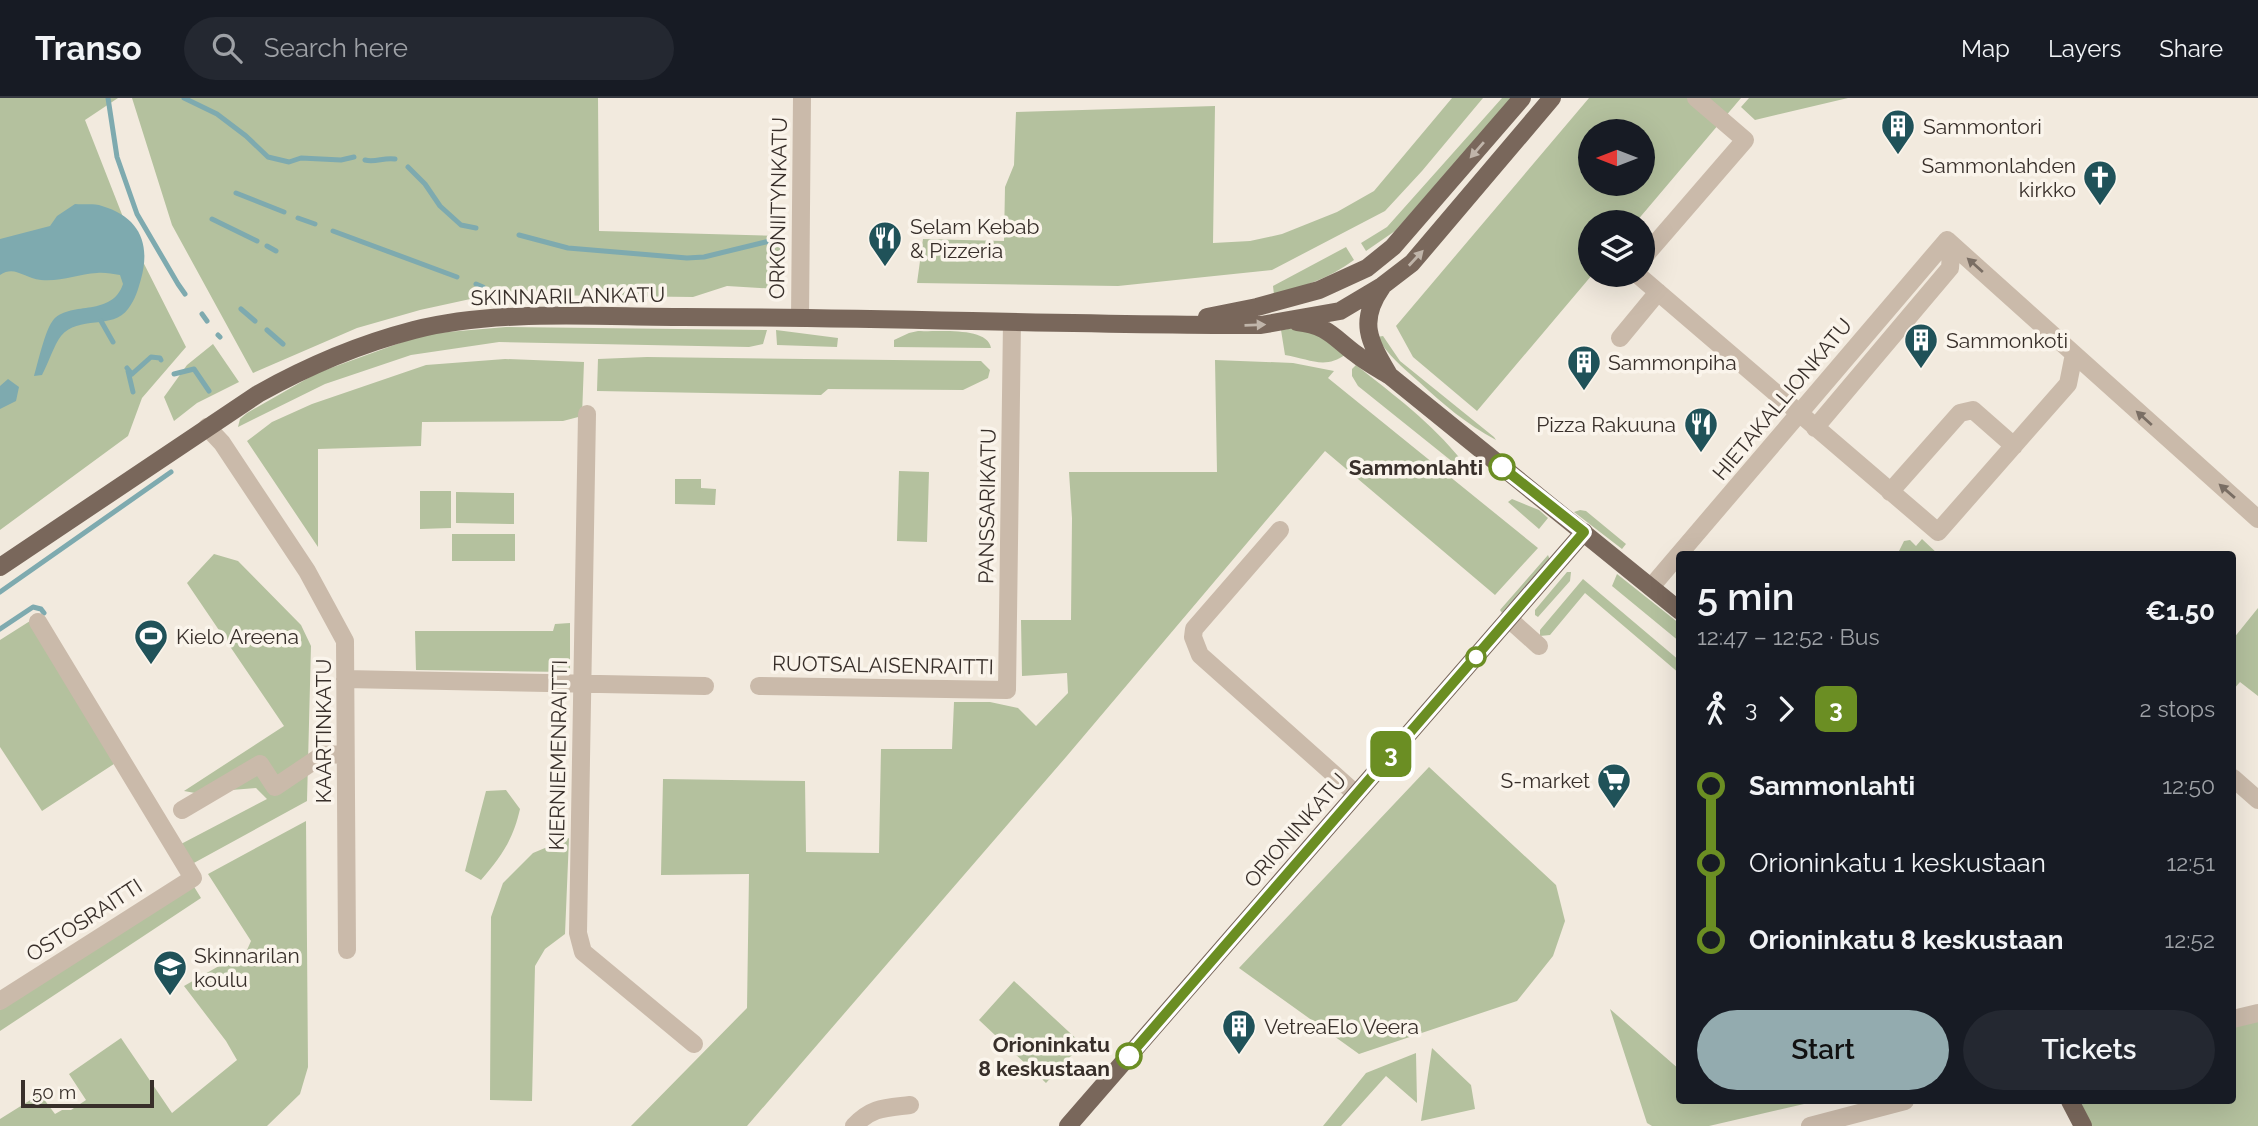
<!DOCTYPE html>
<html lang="en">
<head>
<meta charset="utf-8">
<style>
  body { margin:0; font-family:Raleway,sans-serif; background:#242831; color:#f1f3f6; height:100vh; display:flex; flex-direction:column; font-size:26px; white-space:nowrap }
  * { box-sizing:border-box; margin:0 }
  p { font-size:23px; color:#9ea1a6 }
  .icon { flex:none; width:38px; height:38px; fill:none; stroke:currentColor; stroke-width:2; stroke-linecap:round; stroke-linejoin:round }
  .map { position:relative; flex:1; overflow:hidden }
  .sheet { position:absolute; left:1676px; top:453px; width:560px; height:553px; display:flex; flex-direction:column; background:#171b24; border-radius:7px; box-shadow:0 7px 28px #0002 }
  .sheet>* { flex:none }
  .badge { padding:0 14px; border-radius:10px; font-size:24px; line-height:46px }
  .needle { width:46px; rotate:270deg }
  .tools { position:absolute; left:1578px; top:21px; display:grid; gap:14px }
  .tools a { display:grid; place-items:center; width:77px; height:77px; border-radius:50%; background:#171b24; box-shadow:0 7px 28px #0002; font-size:35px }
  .scale { position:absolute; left:21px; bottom:18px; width:133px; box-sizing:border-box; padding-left:7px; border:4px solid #382f2a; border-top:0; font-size:19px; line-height:24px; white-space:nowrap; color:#382f2a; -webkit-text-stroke:5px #faf4eb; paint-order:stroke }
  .map>.badge { position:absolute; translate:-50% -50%; box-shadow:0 0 0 4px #fff }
  .legs { display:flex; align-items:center; gap:10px; height:77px; padding:0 21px; font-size:23px }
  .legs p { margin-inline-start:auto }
  .headline { display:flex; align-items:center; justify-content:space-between; height:119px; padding:0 21px }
  h1 { font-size:38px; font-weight:600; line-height:52px }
  .button { display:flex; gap:14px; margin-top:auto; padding:14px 21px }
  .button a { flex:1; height:80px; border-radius:42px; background:#93abaf; color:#111; font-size:28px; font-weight:600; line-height:80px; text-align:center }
  .button a+a { background:#242831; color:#f1f3f6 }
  ul { padding:0 21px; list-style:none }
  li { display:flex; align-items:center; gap:24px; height:77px; font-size:26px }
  li i { display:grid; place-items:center; width:10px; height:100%; margin:0 9px; background:currentColor }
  li i::after { content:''; width:18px; height:18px; margin:-9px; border:5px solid; border-radius:50%; background:#171b24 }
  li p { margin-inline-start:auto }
  li:first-child i { background:linear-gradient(#0000 50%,currentColor 0) }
  li:last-child i { background:linear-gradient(currentColor 50%,#0000 0) }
  header { display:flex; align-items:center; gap:42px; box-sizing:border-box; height:98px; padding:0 35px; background:#171b24; border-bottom:2px solid #363941 }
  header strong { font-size:33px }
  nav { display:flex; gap:38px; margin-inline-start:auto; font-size:24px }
  .search { width:490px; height:63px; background:#242831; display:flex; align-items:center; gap:18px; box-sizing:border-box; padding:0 24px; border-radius:38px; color:#9ea1a6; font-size:26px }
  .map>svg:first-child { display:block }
  .green { fill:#b4c19e; fill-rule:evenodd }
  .water { fill:#7eaaaf }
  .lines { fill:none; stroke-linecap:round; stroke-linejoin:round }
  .stream { stroke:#7eaaaf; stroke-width:5 }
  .minor { stroke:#cabaaa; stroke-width:18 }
  .major { stroke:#79675b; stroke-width:18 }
  .oneway { fill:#c0b5aa }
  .oneway2 { fill:#7a6e64 }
  .line-1-casing { stroke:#fff; stroke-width:16 }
  .line-1 { stroke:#6b8e23; stroke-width:10 }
  .stop-1-dot { fill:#fff; stroke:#6b8e23; stroke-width:3.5 }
  .labels { text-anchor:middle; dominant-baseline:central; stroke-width:7; stroke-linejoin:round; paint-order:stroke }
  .poi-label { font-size:21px; fill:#382f2a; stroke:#faf4eb; text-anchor:start }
  .street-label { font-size:21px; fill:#382f2a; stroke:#faf4eb }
  .stop-label { font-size:21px; font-weight:bold; fill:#382f2a; stroke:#faf4eb; text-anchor:end }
</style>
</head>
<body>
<header>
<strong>Transo</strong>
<div class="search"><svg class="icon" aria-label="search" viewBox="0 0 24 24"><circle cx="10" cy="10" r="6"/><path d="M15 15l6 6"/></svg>Search here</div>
<nav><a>Map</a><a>Layers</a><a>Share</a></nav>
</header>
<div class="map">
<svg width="2258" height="1028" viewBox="0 0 2258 1028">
  <rect width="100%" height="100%" fill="#f2eade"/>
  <path class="green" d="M0,0H118L85,22L132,142L186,249L142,300L128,338L0,432Z
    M132,0H598L599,133L783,138L777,191L727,188L693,199L528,197L507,193L420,212L357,230L253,275L172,127Z
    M1452,0H1483L1422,73L1385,113L1272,172L1118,188L917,185L923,141L1004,143L1005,89L1014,67L1016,14L1215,8L1213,145L1250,143L1282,136L1337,114L1374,93Z
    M1502,0H1512L1395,133L1366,153L1361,145L1387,129Z
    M1589,0H1741L1636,124H1591L1592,177L1477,313L1413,259L1396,228ZM1591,33H1643V86H1591Z
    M1749,0H1848L1755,22L1741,9Z
    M1346,149L1354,162C1330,180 1302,189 1274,197L1273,188Z
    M506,229L767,232L763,246L749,249L499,244L411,257L325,286L238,329L240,321L247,315L317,275L408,242L436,235Z
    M1295,230L1308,231L1346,256C1325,272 1310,261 1285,257L1281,232Z
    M776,232L838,240L837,249L777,247Z
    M918,233C936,234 988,228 991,250L894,249V242L909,235Z
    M1383,238L1400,263L1494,339L1496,342C1466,326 1443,306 1418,283C1402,269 1388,257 1377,239Z
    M213,246L239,284L197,305L174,323L164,299L187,267Z
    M647,259L981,263L990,272L988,280L963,292L828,291L821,297L597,293L598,261Z
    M505,261L584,264L582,318L563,323L422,324L421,348L318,351V449L247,343L272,324L312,306L426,267Z
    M1215,262L1293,265L1334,273L1328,280L1538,450L1495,497L1325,353L1066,659L747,1028H631L747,910L749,776L661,777L663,681L805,683L806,754L879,755L881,651H952L954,604H990L1018,610L1036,628L1068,595L1067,575L1022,578L1021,522H1071L1072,420L1069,374H1217Z
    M1356,267C1395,298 1431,324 1462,363L1459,369L1358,288L1352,278V271Z
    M899,373L929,374L927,444L897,443Z
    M675,381H701V390L716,391L715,407L675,406Z
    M420,393H451V430L420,431Z
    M456,394L514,395V426L456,425Z
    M1512,401L1539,412L1548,420L1539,431L1508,404Z
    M1580,412L1586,413L1626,446L1622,451L1574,414Z
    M452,436H515V463H452Z
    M1922,441L1939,457H1897L1904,443L1910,442L1916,448Z
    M214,456L238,463L301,527L311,548L307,703L192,766L181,746L267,701L256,690L195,695L184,693L284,628L187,485Z
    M1548,457L1550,462L1502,515L1500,512Z
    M1567,474H1571L1570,483L1538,519L1535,517V512Z
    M1617,476L1680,526V544L1612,488Z
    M1583,481L1680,563V576L1585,495L1550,537L1540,538V532Z
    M2258,510V598L2240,584L2233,592V541Z
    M30,523L120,662L42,713L0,649V542Z
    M570,525V574L416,572L415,533H553L555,526Z
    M1429,669L1556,787L1565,823L1553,858L1517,903L1359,956L1239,870Z
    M506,692L520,711C513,742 501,759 481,782L465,773L486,693Z
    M306,723L308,969L300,996L267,1028H0V1021L40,996L55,1016L62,1012H71L86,1002L69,976L121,940L172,1015L237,962L226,943L184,888L247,852L251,843L208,776Z
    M569,740L565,836L545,851L535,868L532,1003L490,1002L491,819L503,785L533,755Z
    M193,787L201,800L0,933V912Z
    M1014,883L1082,946L1046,985L979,922Z
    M1610,911L1680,972V1003H1817L1709,1028H1652L1647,1025Z
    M2258,915V1028H2092L2080,1003H2233V921Z
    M1432,950L1471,987L1475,1011L1421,1023Z
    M1416,955L1417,1005L1386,978L1341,1028H1323L1366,975Z"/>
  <path class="water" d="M75,106C83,107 94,105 102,108C139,119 151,145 141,181C138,192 135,202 128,211C113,232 78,217 61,238C54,247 48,266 42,277L34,278C38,265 45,231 54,221C72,203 112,219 123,186L120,177C112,176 104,174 97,175C78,176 61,184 41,182C23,180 15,167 0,177V141L50,128L57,118Z
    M8,281L19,289L16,303L0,311V288Z"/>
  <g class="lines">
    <path class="stream" d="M108,0L117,59L137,116L178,186L185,196
      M184,0L217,16L246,38L268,59L289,64L301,60L341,62L354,59
      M365,62C375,65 384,59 395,61
      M408,69L425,86L440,108L461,127L476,130
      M236,95L284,114
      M298,120L315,126
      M212,121L257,143
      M333,133L457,179
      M519,137L568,150L687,160L704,159L778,141
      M267,148L276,153
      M476,186L483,189
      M241,211L255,223
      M202,216L207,223
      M101,223L113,244
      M267,232L283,246
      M218,237L220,239
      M127,270L132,276L151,259L160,260L161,262
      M128,273L133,294
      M174,276L194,271L209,293
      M0,494L171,374
      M0,531L33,509L41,511L44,515"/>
    <path class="minor" d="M1643,160L1745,42L1696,0
      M1638,177L1938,434L2068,286L2074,256
      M800,220L802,0
      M1620,240L1658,194
      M587,316L578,835L583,854L694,946
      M207,329L222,345L307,473L345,543L347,852
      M1815,330L1950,170L1951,156L1943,147
      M1890,394L1960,315L1973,312L2014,348
      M1280,432L1194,531L1193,539L1200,557L1356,696
      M1651,489L1947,142L2258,421
      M1509,521L1539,548
      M345,581L705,588
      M759,588L1007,592L1012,224
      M2233,680L2258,702
      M182,712L260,666L275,689L324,656L345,657
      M0,903L193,780L38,524
      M2233,921L2258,915
      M854,1028C872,1009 885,1010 910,1007
      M1810,1028L1905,1003"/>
    <path class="major" d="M1382,189C1358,223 1369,243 1388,275
      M1207,219L1257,209L1319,192L1367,170L1393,149L1522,0
      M1297,224C1328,227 1334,240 1356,256C1367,265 1379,271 1390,278L1680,513
      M0,469L258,296C306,269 360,246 414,232C495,211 599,219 683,219C876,219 1068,227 1261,227L1340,213L1382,188L1412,165L1552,0
      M2070,1003L2083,1028
      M1068,1028L1584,434"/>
  </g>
  <defs><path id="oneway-solid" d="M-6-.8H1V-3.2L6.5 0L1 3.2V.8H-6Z" transform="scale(1.75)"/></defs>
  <g class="oneway">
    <use href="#oneway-solid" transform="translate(1477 52) rotate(131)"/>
    <use href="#oneway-solid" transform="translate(1416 160) rotate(-47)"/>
    <use href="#oneway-solid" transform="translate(1255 227) rotate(-2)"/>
  </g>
  <g class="oneway2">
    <use href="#oneway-solid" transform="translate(1975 167) rotate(-138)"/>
    <use href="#oneway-solid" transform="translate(2144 320) rotate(-138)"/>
    <use href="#oneway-solid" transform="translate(2227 393) rotate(-139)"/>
  </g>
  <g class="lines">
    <g class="line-1-casing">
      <path id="line-1" d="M1129,958L1584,434L1502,369"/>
    </g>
    <use href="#line-1" class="line-1"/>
  </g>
  <defs>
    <g id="building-pin" transform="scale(1.75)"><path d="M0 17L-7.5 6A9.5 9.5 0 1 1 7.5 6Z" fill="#205259" stroke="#faf4eb"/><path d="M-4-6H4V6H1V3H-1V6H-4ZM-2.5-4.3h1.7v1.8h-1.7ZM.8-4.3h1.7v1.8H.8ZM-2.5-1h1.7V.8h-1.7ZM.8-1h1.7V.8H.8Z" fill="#fff"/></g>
    <g id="church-pin" transform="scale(1.75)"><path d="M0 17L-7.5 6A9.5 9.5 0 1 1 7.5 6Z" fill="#205259" stroke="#faf4eb"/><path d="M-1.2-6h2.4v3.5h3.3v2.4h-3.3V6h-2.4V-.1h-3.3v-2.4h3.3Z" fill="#fff"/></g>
    <g id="restaurant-pin" transform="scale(1.75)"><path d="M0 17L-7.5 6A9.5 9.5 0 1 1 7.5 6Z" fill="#205259" stroke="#faf4eb"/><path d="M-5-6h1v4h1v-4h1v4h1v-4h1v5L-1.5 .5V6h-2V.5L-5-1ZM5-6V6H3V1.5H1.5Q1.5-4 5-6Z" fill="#fff"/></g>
    <g id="stadium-pin" transform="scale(1.75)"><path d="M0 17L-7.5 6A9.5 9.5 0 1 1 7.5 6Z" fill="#205259" stroke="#faf4eb"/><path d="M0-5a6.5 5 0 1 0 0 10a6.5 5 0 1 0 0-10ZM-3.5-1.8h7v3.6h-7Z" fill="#fff"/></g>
    <g id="supermarket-pin" transform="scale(1.75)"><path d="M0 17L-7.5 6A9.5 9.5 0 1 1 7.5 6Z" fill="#205259" stroke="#faf4eb"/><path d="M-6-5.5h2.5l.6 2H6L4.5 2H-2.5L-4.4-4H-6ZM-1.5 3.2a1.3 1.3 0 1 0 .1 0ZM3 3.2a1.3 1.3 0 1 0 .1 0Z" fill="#fff"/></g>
    <g id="school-pin" transform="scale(1.75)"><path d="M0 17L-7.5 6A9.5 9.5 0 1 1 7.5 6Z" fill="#205259" stroke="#faf4eb"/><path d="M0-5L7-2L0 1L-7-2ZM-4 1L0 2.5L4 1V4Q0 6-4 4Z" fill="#fff"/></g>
  </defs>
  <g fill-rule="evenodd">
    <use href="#building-pin" x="1898" y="28"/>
    <use href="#church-pin" x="2100" y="79"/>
    <use href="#restaurant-pin" x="885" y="140"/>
    <use href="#building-pin" x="1921" y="242"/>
    <use href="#building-pin" x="1584" y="264"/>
    <use href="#restaurant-pin" x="1701" y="326"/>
    <use href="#stadium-pin" x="151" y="538"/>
    <use href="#supermarket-pin" x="1614" y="682"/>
    <use href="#school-pin" x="170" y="869"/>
    <use href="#building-pin" x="1239" y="928"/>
  </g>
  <g class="stop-1-dot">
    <circle cx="1502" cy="369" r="12"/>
    <circle cx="1476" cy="559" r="9"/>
    <circle cx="1129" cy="958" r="12"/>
  </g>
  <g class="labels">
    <g class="poi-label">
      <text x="1923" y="28">Sammontori</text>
      <text x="2076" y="67" text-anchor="end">Sammonlahden<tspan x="2076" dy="24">kirkko</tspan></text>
      <text x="910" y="128">Selam Kebab<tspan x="910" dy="24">&amp; Pizzeria</tspan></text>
      <text x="1946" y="242">Sammonkoti</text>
      <text x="1608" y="264">Sammonpiha</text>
      <text x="1676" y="326" text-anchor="end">Pizza Rakuuna</text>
      <text x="176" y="538">Kielo Areena</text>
      <text x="1590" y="682" text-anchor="end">S-market</text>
      <text x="194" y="857">Skinnarilan<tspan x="194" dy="24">koulu</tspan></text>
      <text x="1264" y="928">VetreaElo Veera</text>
    </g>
    <g class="street-label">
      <text transform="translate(778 110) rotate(-89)">ORKONIITYNKATU</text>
      <text transform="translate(568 198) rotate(-1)">SKINNARILANKATU</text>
      <text transform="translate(1782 301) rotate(-50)">HIETAKALLIONKATU</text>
      <text transform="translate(987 408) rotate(-89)">PANSSARIKATU</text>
      <text transform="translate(883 567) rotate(1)">RUOTSALAISENRAITTI</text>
      <text transform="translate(323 633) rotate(-90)">KAARTINKATU</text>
      <text transform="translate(558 657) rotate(-89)">KIERNIEMENRAITTI</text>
      <text transform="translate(1295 732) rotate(-49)">ORIONINKATU</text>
      <text transform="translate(84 822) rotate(-33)">OSTOSRAITTI</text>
    </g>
    <g class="stop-label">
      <text x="1483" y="369">Sammonlahti</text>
      <text x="1110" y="946">Orioninkatu<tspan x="1110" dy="24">8 keskustaan</tspan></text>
    </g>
  </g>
</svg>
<div class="tools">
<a><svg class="needle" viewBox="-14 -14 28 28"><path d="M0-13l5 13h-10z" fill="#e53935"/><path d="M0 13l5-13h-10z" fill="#9ea1a6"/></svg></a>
<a><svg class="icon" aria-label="layers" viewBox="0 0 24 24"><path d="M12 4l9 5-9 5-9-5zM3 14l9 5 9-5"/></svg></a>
</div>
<div class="scale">50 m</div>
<b class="badge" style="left:1391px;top:656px;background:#6b8e23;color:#fff">3</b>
<section class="sheet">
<div class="headline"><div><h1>5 min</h1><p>12:47 – 12:52 · Bus</p></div><b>€1.50</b></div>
<div class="legs"><svg class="icon" aria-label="walk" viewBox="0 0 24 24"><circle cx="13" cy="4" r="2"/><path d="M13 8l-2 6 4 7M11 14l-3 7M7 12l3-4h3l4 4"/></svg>3<svg class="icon" aria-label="forward" viewBox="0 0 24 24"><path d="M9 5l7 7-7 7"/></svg><b class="badge" style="background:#6b8e23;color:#fff">3</b><p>2 stops</p></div>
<ul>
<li><i style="color:#6b8e23"></i><b>Sammonlahti</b><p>12:50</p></li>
<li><i style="color:#6b8e23"></i><span>Orioninkatu 1 keskustaan</span><p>12:51</p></li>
<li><i style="color:#6b8e23"></i><b>Orioninkatu 8 keskustaan</b><p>12:52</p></li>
</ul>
<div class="button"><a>Start</a><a>Tickets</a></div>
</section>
</div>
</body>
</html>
